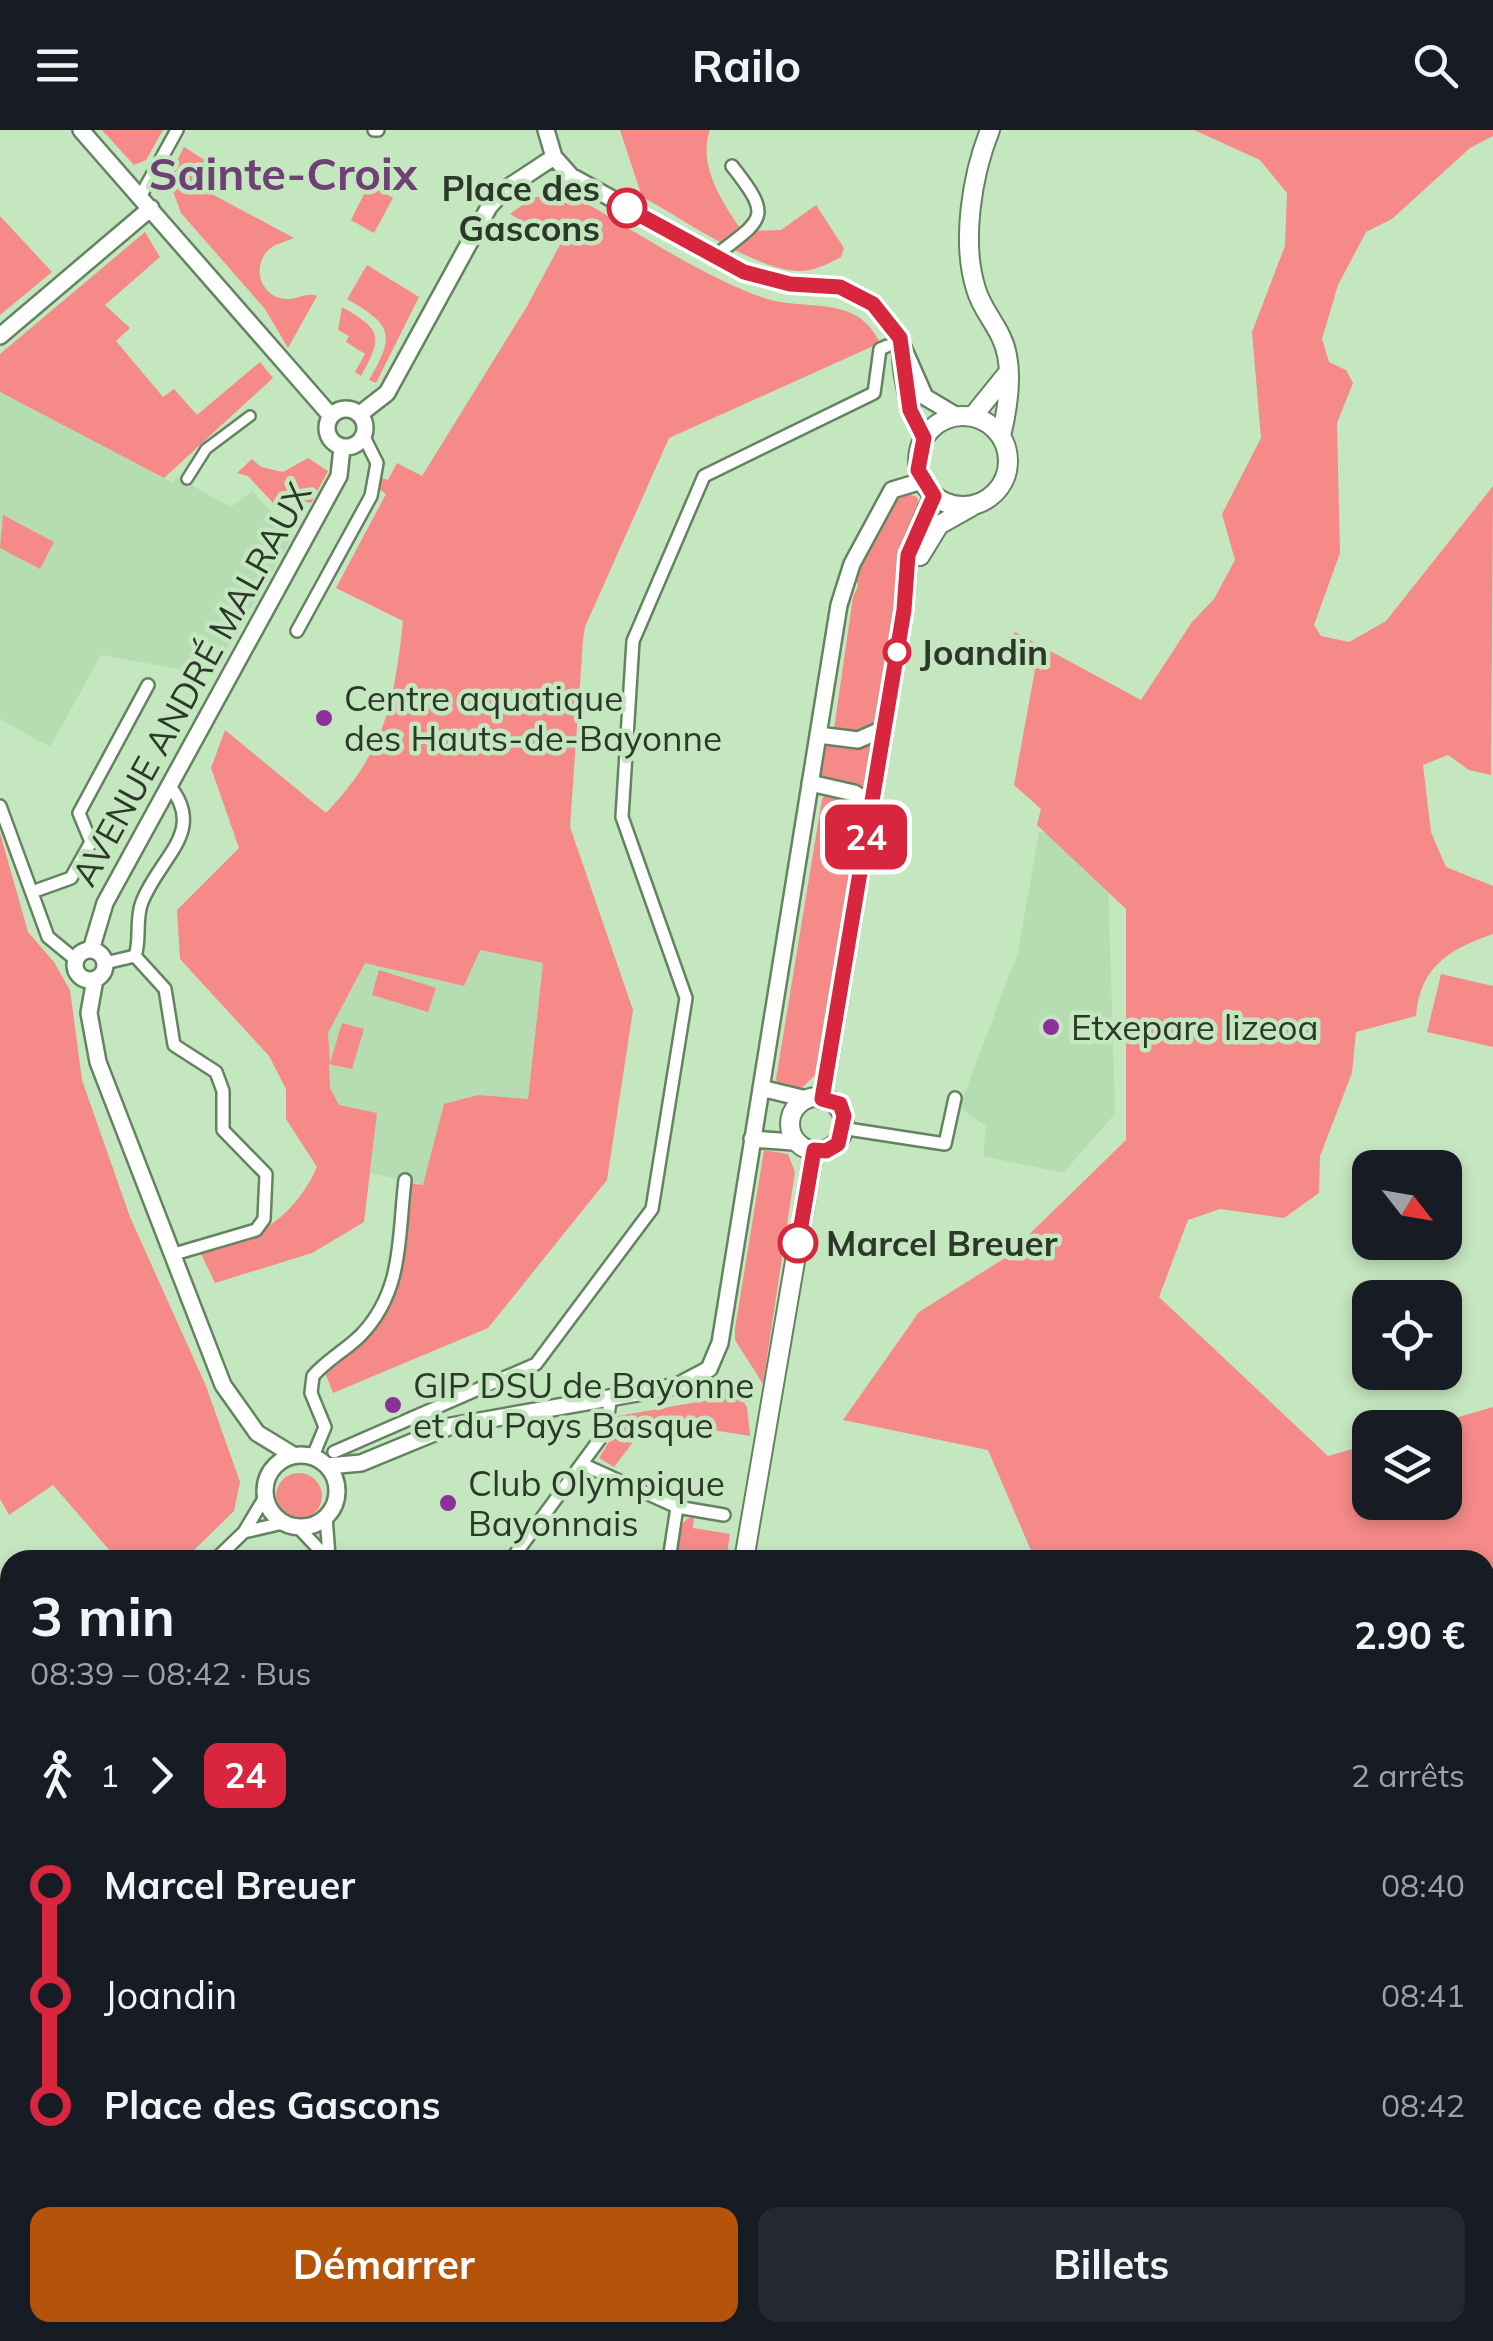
<!DOCTYPE html>
<html lang="fr">
<head>
<meta charset="utf-8">
<style>
  body { margin:0; font-family:Mulish,sans-serif; background:#242831; color:#f1f3f6; height:100vh; display:flex; flex-direction:column; font-size:38px; white-space:nowrap }
  * { box-sizing:border-box; margin:0 }
  p { font-size:32px; color:#9ea1a6 }
  .icon { flex:none; width:55px; height:55px; fill:none; stroke:currentColor; stroke-width:2; stroke-linecap:round; stroke-linejoin:round }
  .map { position:relative; flex:1; overflow:hidden }
  .side { position:absolute; left:0px; top:1420px; width:1495px; height:792px; display:flex; flex-direction:column; background:#171b24; border-radius:30px 30px 0 0; box-shadow:0 5px 15px #0003 }
  .side>* { flex:none }
  .badge { padding:0 20px; border-radius:15px; font-size:35px; line-height:65px }
  .needle { width:65px; rotate:121deg }
  .tools { position:absolute; left:1352px; top:1020px; display:grid; gap:20px }
  .tools a { display:grid; place-items:center; width:110px; height:110px; border-radius:20px; background:#171b24; box-shadow:0 5px 15px #0003; font-size:50px }
  .map>.badge { position:absolute; translate:-50% -50%; box-shadow:0 0 0 5px #fff }
  .legs { display:flex; align-items:center; gap:15px; height:110px; padding:0 30px; font-size:32px }
  .legs p { margin-inline-start:auto }
  .headline { display:flex; align-items:center; justify-content:space-between; height:170px; padding:0 30px }
  h1 { font-size:55px; font-weight:700; line-height:75px }
  .primary-button { display:flex; gap:20px; margin-top:auto; padding:20px 30px }
  .primary-button a { flex:1; height:115px; border-radius:20px; background:#b45309; color:#fff; font-size:40px; font-weight:700; line-height:115px; text-align:center }
  .primary-button a+a { background:#242831; color:#f1f3f6 }
  ul { padding:0 30px; list-style:none }
  li { display:flex; align-items:center; gap:35px; height:110px; font-size:38px }
  li i { display:grid; place-items:center; width:15px; height:100%; margin:0 12px; background:currentColor }
  li i::after { content:''; width:25px; height:25px; margin:-12px; border:8px solid; border-radius:50%; background:#171b24 }
  li p { margin-inline-start:auto }
  li:first-child i { background:linear-gradient(#0000 50%,currentColor 0) }
  li:last-child i { background:linear-gradient(currentColor 50%,#0000 0) }
  header { display:flex; justify-content:space-between; align-items:center; height:130px; padding:0 30px; background:#171b24; font-size:45px; font-weight:700 }
  .map>svg:first-child { display:block }
  .built { fill:#b5ddb1 }
  .green { fill:#f58a88 }
  .lines { fill:none; stroke-linecap:round; stroke-linejoin:round }
  .pedestrian-casing { stroke:#648360; stroke-width:14 }
  .minor-casing { stroke:#648360; stroke-width:16 }
  .tertiary-casing { stroke:#648360; stroke-width:20 }
  .primary-casing { stroke:#648360; stroke-width:22 }
  .pedestrian { stroke:#fff; stroke-width:9 }
  .minor { stroke:#fff; stroke-width:11 }
  .tertiary { stroke:#fff; stroke-width:15 }
  .primary { stroke:#fff; stroke-width:18 }
  .line-1-casing { stroke:#fff; stroke-width:22 }
  .line-1 { stroke:#d7263d; stroke-width:15 }
  .stop-1-dot { fill:#fff; stroke:#d7263d; stroke-width:5 }
  .poi-dot { fill:#8c309a; stroke:#c5e7c0; stroke-width:4 }
  .labels { text-anchor:middle; dominant-baseline:central; stroke-width:9; stroke-linejoin:round; paint-order:stroke }
  .stop-label { font-size:35px; font-weight:bold; fill:#2c392a; stroke:#c5e7c0; text-anchor:start }
  .street-label { font-size:35px; fill:#2c392a; stroke:#c5e7c0 }
  .poi-label { font-size:35px; fill:#2c392a; stroke:#c5e7c0; text-anchor:start }
  .district-label { font-size:45px; font-weight:bold; fill:#6e4075; stroke:#c5e7c0 }
</style>
</head>
<body>
<header><svg class="icon" aria-label="menu" viewBox="0 0 24 24"><path d="M4 6h16M4 12h16M4 18h16"/></svg>Railo<svg class="icon" aria-label="search" viewBox="0 0 24 24"><circle cx="10" cy="10" r="6"/><path d="M15 15l6 6"/></svg></header>
<div class="map">
<svg width="1493" height="2211" viewBox="0 0 1493 2211">
  <rect width="100%" height="100%" fill="#c5e7c0"/>
  <path class="built" d="M0,262L173,353L177,347L231,377L252,361L293,406L212,545L101,525L50,617L0,589Z
    M1039,702L1107,709L1115,984L1063,1043L983,1026L986,996L962,980L961,973L1018,822Z
    M479,820L543,833L528,970L478,965L423,1055L370,1043L377,984L339,975L330,958L328,903L365,832L463,856Z
    M418,2202L549,2203L554,2211H409Z"/>
  <path class="green" d="M102,0H163L146,30L134,35Z
    M620,0H710C697,35 723,73 742,101L781,100L816,75L844,118L841,127C824,136 809,144 789,140C743,132 684,89 642,67Z
    M1194,0H1493V6L1470,18L1392,89L1366,102L1338,155L1322,209L1329,232L1346,240L1353,253L1337,293L1340,423L1314,495L1321,506L1349,512L1386,491L1493,356L1491,645L1469,640L1448,625L1423,635L1431,702L1446,737L1493,756V804C1450,819 1420,836 1416,886L1356,902L1352,943L1320,1026L1319,1063L1284,1088L1220,1079L1188,1090L1159,1167L1328,1326L1370,1314V1372H1445V1298L1424,1297L1493,1277V1891L1489,1897L1493,1899V2036L1485,2028V1430H1035L988,1320L843,1290L919,1182L1005,1128L1126,1010V779L1037,695L1041,679L1014,655L1035,540L1024,537L1021,511L1013,505L1015,502L1141,570L1192,492L1214,469L1235,430L1222,384L1261,308L1252,202L1285,116L1287,63L1260,30Z
    M184,17L208,32L197,56L294,108C288,111 278,113 272,117C250,133 259,167 286,169C298,170 305,162 317,166L288,218L265,179L181,83L168,48Z
    M369,54L393,68L374,103L351,90Z
    M567,62C624,94 704,148 764,168C806,182 857,163 880,213L669,308L585,497L583,510L570,697L633,880L607,1050L488,1198L333,1263L324,1240L382,1181L409,1053L423,1055L444,974L478,965L528,969L543,833L480,820L464,856L365,833L328,903L330,933L342,893L364,899L352,939L329,934L330,958L339,975L377,983L364,1092L312,1123L215,1153L201,1124C255,1111 294,1088 317,1037L286,989V959L269,926L180,829L177,780L239,718L211,638L225,600L326,683C385,621 394,574 403,491L336,458L386,364L380,360L382,348L388,350L397,333L422,346L526,178L561,113L510,84L532,68Z
    M0,86L52,142L0,185Z
    M145,102L160,127L105,175L130,198L116,211L163,267L174,259L197,285L260,232L273,248L164,348L0,262V224Z
    M367,135L419,167L376,253L369,250C396,204 392,195 347,169Z
    M342,177C382,200 383,206 361,246L355,242L365,224L346,212L349,206L338,200Z
    M308,328L328,341L311,373L286,368L273,373L248,346L237,343L252,329L261,337L283,342Z
    M906,363L917,367L920,376L877,596L860,603L834,599L853,467L858,456L855,446L892,371Z
    M3,385L54,412L40,439L0,418Z
    M825,609L874,611L865,662L818,649Z
    M827,663L857,671L863,681L824,911L817,943L802,958L778,954L776,949L822,669Z
    M0,703L28,802L54,832L70,860L82,950L130,1087L206,1256L240,1352L234,1381L184,1430H118L53,1355L9,1385L0,1369Z
    M379,840L436,858L428,882L372,865Z
    M1441,844L1493,856V917L1427,902Z
    M764,1020L788,1024L795,1042L763,1254L735,1210V1199Z
    M726,1246L747,1277L750,1306L650,1290L614,1337L599,1328L615,1302L618,1286L708,1270L707,1264Z
    M276 1366a23 23 0 1 1 46 0a23 23 0 1 1-46 0Z
    M688,1388H694L693,1398L730,1404L726,1430H676L681,1395Z
    M797,2202L1233,2203L1225,2211H786Z"/>
  <g class="lines">
    <g class="pedestrian-casing">
      <path id="pedestrian" d="M187,349L206,319L250,286"/>
    </g>
    <g class="minor-casing">
      <path id="minor" d="M374,0H378
        M140,67L177,0
        M715,126C764,88 773,88 732,36
        M297,501L371,366L377,333L364,307
        M0,676L48,807L76,830
        M32,762L71,748L91,712L79,683L148,555
        M135,826L165,859L174,915L216,942L223,961V1000L266,1044L264,1089L256,1100L171,1125
        M105,833L135,826C141,809 135,789 142,772C160,726 207,702 169,655
        M841,998L945,1014L955,968
        M334,1322L536,1234L652,1079L686,868L622,687L633,511L704,346L874,263L880,219L887,216
        M313,1326L325,1297L311,1263L313,1246C327,1230 346,1220 361,1205C404,1160 398,1106 405,1050
        M582,1334L677,1377L724,1385
        M326,1387L329,1426
        M298,1397L329,1430
        M244,1402L283,1393
        M215,1430L244,1402L265,1367
        M511,1430L605,1302L611,1267
        M669,1430L677,1377
        M0,1775L10,1774
        M0,2041L6,2050L0,2055
        M534,2202L540,2211
        M0,2209L7,2211
        M53,2211L55,2202
        M1312,2211L1323,2202"/>
    </g>
    <g class="tertiary-casing">
      <path id="tertiary" d="M81,0L331,286
        M546,0L554,27L571,46L744,142L790,154L840,157L873,173L899,208L925,267L957,286
        M0,206L151,78
        M901,212C899,246 909,278 923,308
        M327 298a19 19 0 1 1 38 0a19 19 0 1 1-38 0Z
        M360,284L387,263L489,77L504,60L554,27
        M818,605L858,610L883,599
        M810,653L854,663L872,674
        M91,820L105,773L339,346L342,317
        M75 835a15 15 0 1 1 30 0a15 15 0 1 1-30 0Z
        M95,849L89,883L98,932L223,1255L257,1303L293,1325
        M761,958L802,968
        M752,1009L793,1012
        M265 1361a36 36 0 1 1 72 0a36 36 0 1 1-72 0Z
        M328,1336L361,1333L451,1296L677,1256L709,1239L720,1213L839,475L852,434L892,360L922,351"/>
    </g>
    <g class="primary-casing">
      <path id="primary" d="M990,0C972,45 961,112 976,159C981,177 993,190 1001,207C1015,235 1008,277 1001,306
        M918 331a45 45 0 1 1 90 0a45 45 0 1 1-90 0Z
        M973,286L1007,244
        M920,426L939,395L971,377
        M790 994a27 27 0 1 1 54 0a27 27 0 1 1-54 0Z
        M822,969L904,479L908,425L933,366
        M744,1430L814,1020
        M0,1599L10,1601
        M850,2202L857,2211"/>
    </g>
    <use href="#pedestrian" class="pedestrian"/>
    <use href="#minor" class="minor"/>
    <use href="#tertiary" class="tertiary"/>
    <use href="#primary" class="primary"/>
  </g>
  <g class="lines">
    <g class="line-1-casing">
      <path id="line-1" d="M627,78L744,142L790,154L840,157L873,174L900,208L910,280L924,308L918,340L934,366L908,425L904,480L822,969L840,974L844,986L838,1014L826,1021L814,1020L798,1113"/>
    </g>
    <use href="#line-1" class="line-1"/>
  </g>
  <g class="stop-1-dot">
    <circle cx="627" cy="78" r="18"/>
    <circle cx="897" cy="522" r="12"/>
    <circle cx="798" cy="1113" r="18"/>
  </g>
  <g class="poi-dot">
    <circle cx="324" cy="588" r="10"/>
    <circle cx="1051" cy="897" r="10"/>
    <circle cx="393" cy="1275" r="10"/>
    <circle cx="448" cy="1373" r="10"/>
  </g>
  <g class="labels">
    <g class="stop-label">
      <text x="600" y="58" text-anchor="end">Place des<tspan x="600" dy="40">Gascons</tspan></text>
      <text x="920" y="522">Joandin</text>
      <text x="826" y="1113">Marcel Breuer</text>
    </g>
    <g class="street-label">
      <text transform="translate(191 554) rotate(-61)">AVENUE ANDRÉ MALRAUX</text>
    </g>
    <g class="poi-label">
      <text x="344" y="568">Centre aquatique<tspan x="344" dy="40">des Hauts-de-Bayonne</tspan></text>
      <text x="1071" y="897">Etxepare lizeoa</text>
      <text x="413" y="1255">GIP DSU de Bayonne<tspan x="413" dy="40">et du Pays Basque</tspan></text>
      <text x="468" y="1353">Club Olympique<tspan x="468" dy="40">Bayonnais</tspan></text>
    </g>
    <g class="district-label">
      <text x="283" y="43">Sainte-Croix</text>
    </g>
  </g>
</svg>
<div class="tools">
<a><svg class="needle" viewBox="-14 -14 28 28"><path d="M0-13l5 13h-10z" fill="#e53935"/><path d="M0 13l5-13h-10z" fill="#9ea1a6"/></svg></a>
<a><svg class="icon" aria-label="locate" viewBox="0 0 24 24"><circle cx="12" cy="12" r="6"/><path d="M12 2v4M12 18v4M2 12h4M18 12h4"/></svg></a>
<a><svg class="icon" aria-label="layers" viewBox="0 0 24 24"><path d="M12 4l9 5-9 5-9-5zM3 14l9 5 9-5"/></svg></a>
</div>
<b class="badge" style="left:866px;top:707px;background:#d7263d;color:#fff">24</b>
<section class="side">
<div class="headline"><div><h1>3 min</h1><p>08:39 – 08:42 · Bus</p></div><b>2.90 €</b></div>
<div class="legs"><svg class="icon" aria-label="walk" viewBox="0 0 24 24"><circle cx="13" cy="4" r="2"/><path d="M13 8l-2 6 4 7M11 14l-3 7M7 12l3-4h3l4 4"/></svg>1<svg class="icon" aria-label="forward" viewBox="0 0 24 24"><path d="M9 5l7 7-7 7"/></svg><b class="badge" style="background:#d7263d;color:#fff">24</b><p>2 arrêts</p></div>
<ul>
<li><i style="color:#d7263d"></i><b>Marcel Breuer</b><p>08:40</p></li>
<li><i style="color:#d7263d"></i><span>Joandin</span><p>08:41</p></li>
<li><i style="color:#d7263d"></i><b>Place des Gascons</b><p>08:42</p></li>
</ul>
<div class="primary-button"><a>Démarrer</a><a>Billets</a></div>
</section>
</div>
</body>
</html>
